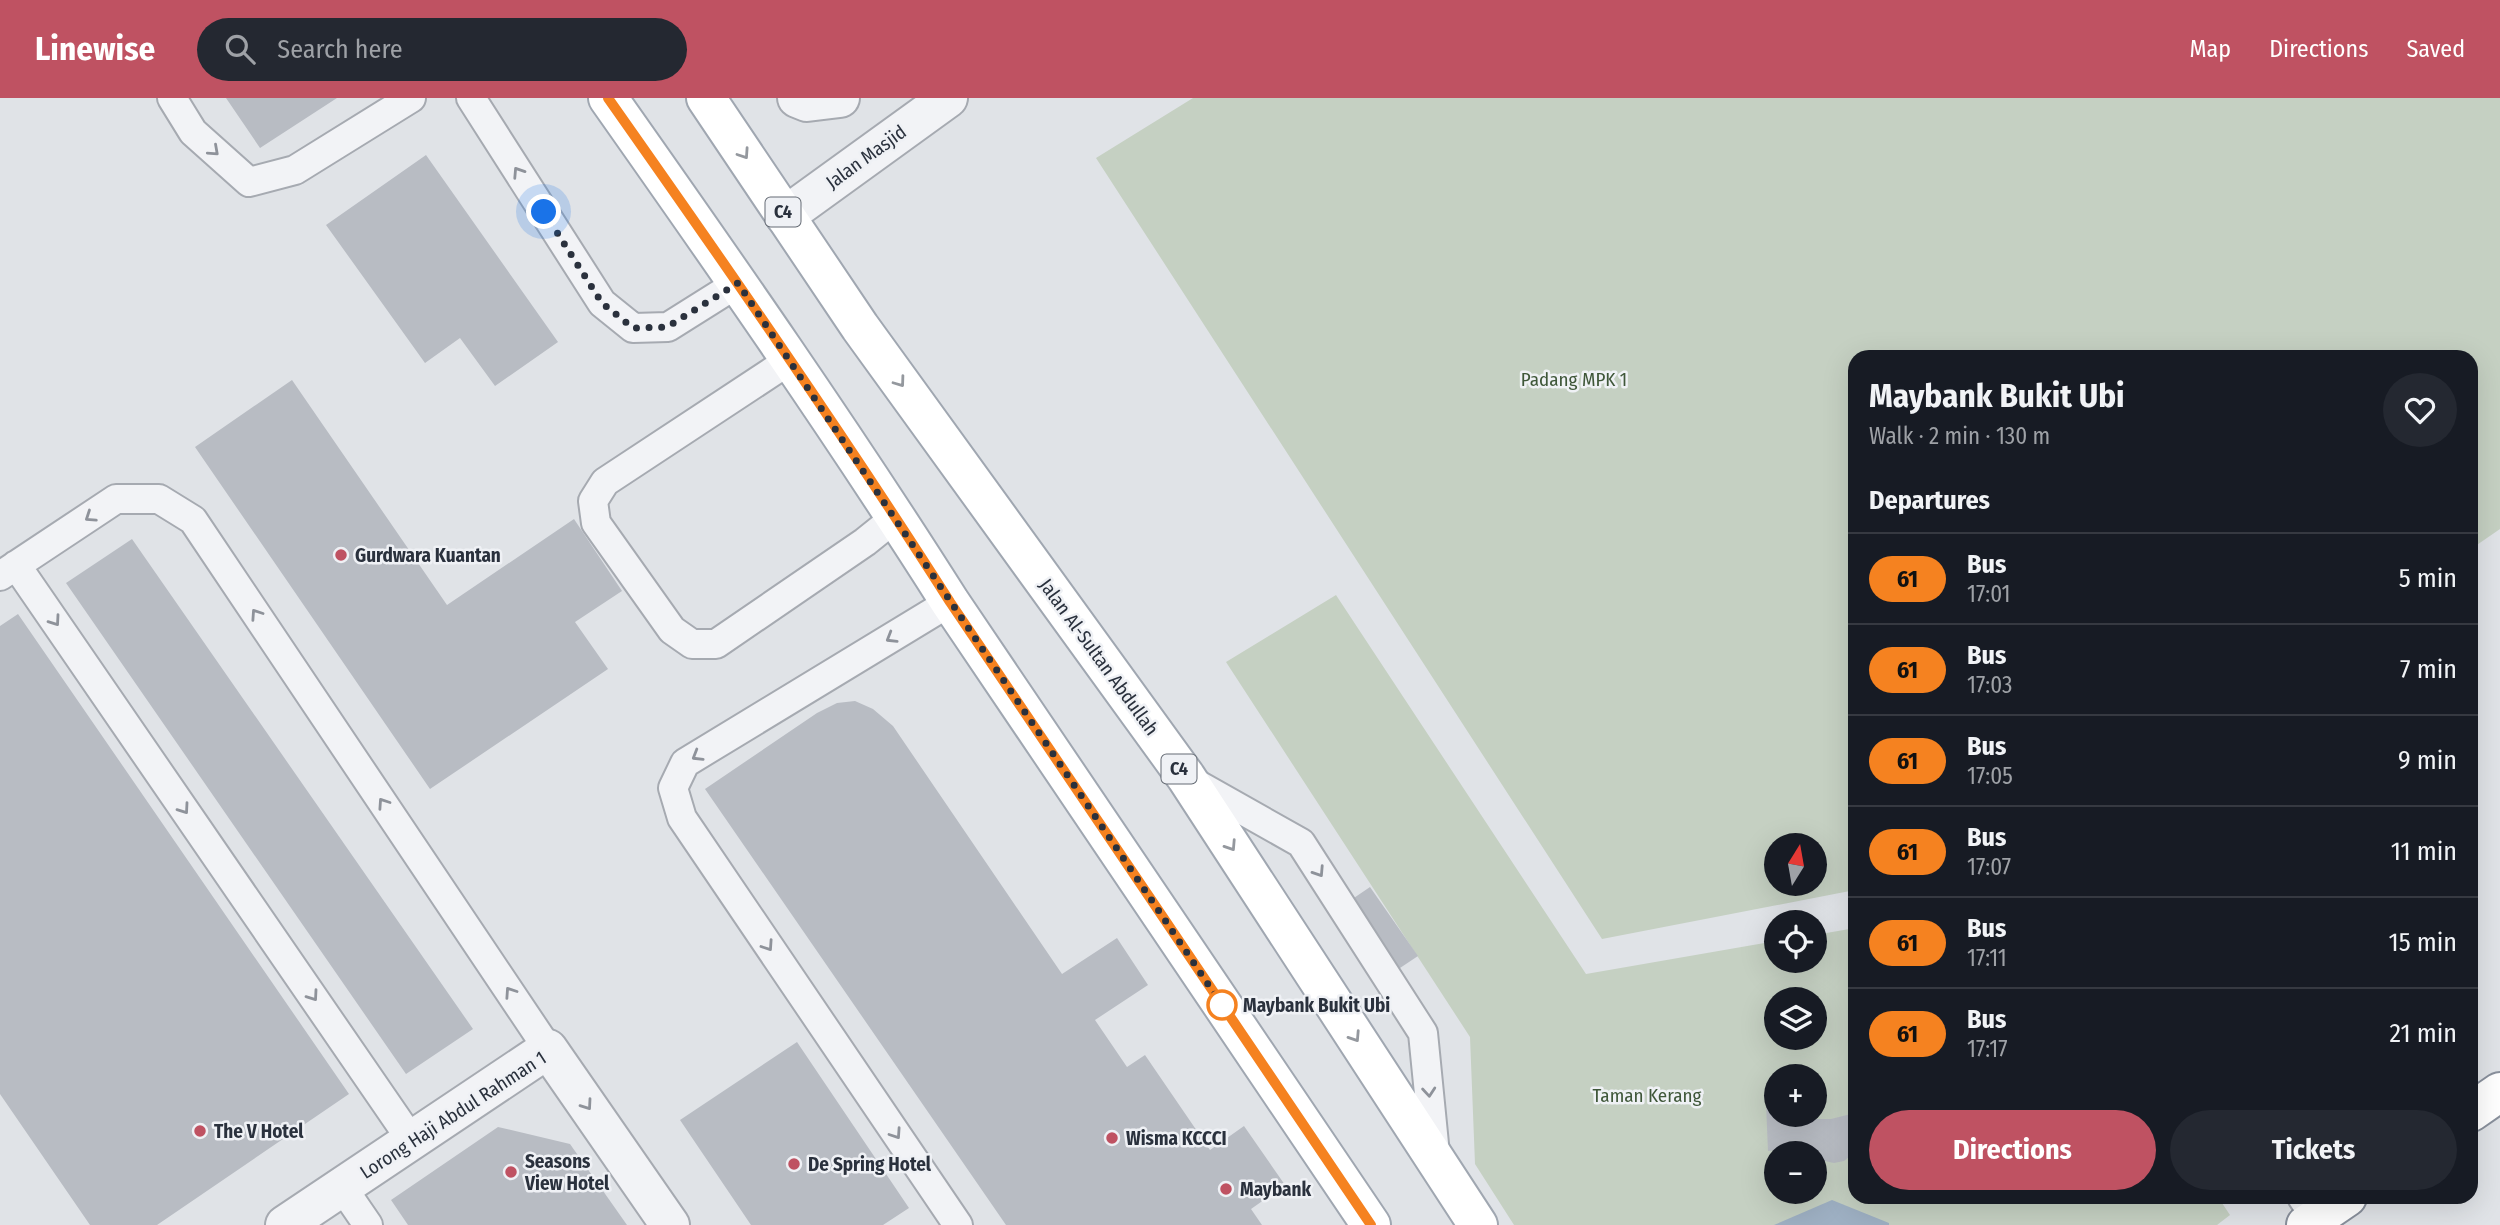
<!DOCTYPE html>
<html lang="en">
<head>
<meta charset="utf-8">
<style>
  body { margin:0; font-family:"Fira Sans Condensed",sans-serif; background:#242831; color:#f1f3f6; height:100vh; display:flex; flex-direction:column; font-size:26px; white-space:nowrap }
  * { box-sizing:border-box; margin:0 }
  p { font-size:23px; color:#9ea1a6 }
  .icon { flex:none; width:38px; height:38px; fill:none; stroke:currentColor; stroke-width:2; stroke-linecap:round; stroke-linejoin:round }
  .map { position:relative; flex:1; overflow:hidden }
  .panel { position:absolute; left:1848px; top:252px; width:630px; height:854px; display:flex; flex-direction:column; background:#171b24; border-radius:21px; box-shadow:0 7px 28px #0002 }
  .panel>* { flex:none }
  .badge { padding:0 14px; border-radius:23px; font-size:24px; line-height:46px }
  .needle { width:46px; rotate:11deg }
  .controls { position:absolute; left:1764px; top:735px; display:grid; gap:14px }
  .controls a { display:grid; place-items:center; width:63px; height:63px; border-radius:50%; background:#171b24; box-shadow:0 7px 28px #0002; font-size:35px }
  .you { position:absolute; width:35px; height:35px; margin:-18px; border:5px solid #fff; border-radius:50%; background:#1a73e8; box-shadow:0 0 0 10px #1a73e833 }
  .map>.badge { position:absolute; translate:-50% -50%; box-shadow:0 0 0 4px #fff }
  h2 { padding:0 21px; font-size:26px; line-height:63px }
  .round { display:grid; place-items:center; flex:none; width:74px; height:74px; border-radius:37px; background:#242831 }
  .headline { display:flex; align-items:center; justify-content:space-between; height:119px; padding:0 21px }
  h1 { font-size:33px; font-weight:700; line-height:52px }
  .primary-button { display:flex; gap:14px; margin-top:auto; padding:14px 21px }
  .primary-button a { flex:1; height:80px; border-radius:42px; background:#bf5262; color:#fff; font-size:28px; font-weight:700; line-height:80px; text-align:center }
  .primary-button a+a { background:#242831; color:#f1f3f6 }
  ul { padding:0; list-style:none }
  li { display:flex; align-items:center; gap:21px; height:91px; padding:0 21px; border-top:2px solid #363941 }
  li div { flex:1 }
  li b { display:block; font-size:26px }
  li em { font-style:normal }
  li .badge { min-width:77px; font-weight:700; text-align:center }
  header { display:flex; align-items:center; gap:42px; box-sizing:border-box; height:98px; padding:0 35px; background:#bf5262; color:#fff }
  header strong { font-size:33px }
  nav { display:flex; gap:38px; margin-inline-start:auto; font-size:24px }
  .search { width:490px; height:63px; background:#242831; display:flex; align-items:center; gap:18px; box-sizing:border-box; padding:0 24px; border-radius:38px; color:#9ea1a6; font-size:26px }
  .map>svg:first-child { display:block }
  .green { fill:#c5d0c2; fill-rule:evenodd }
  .water { fill:#9eb0c3 }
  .building { fill:#b8bcc3 }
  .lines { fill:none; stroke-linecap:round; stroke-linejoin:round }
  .service-casing { stroke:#a6aab1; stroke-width:32 }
  .minor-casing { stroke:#a6aab1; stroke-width:42 }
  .primary-casing { stroke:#a0a7b1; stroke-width:42 }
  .trunk-casing { stroke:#89909c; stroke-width:42 }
  .service { stroke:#f2f3f6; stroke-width:28 }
  .minor { stroke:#f2f3f6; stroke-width:38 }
  .primary { stroke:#fff; stroke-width:38 }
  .trunk { stroke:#fff; stroke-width:38 }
  .oneway { stroke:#8e929a }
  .oneway2 { stroke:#94989e }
  .line-casing { stroke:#fff; stroke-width:16 }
  .line { stroke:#f58220; stroke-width:10 }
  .walk { stroke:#2a313d; stroke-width:7; stroke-dasharray:0 12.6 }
  .poi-dot { fill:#bf5262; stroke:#eff1f5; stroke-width:2.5 }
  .stop-dot { fill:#fff; stroke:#f58220; stroke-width:3.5 }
  .labels { text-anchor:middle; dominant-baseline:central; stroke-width:5; stroke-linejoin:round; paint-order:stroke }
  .shield { fill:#eff1f5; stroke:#656b74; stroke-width:2 }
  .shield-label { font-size:18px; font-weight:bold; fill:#2a313d }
  .street-label { font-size:19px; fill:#2a313d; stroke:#eff1f5 }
  .park-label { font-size:19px; fill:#3f5739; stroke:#eff1f5 }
  .poi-label { font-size:19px; font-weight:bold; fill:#2a313d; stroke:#eff1f5; text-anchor:start }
  .stop-label { font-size:19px; font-weight:bold; fill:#2a313d; stroke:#eff1f5; text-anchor:start }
</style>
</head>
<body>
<header>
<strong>Linewise</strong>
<div class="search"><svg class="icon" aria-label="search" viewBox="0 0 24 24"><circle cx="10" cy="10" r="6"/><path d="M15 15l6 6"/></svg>Search here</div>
<nav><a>Map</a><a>Directions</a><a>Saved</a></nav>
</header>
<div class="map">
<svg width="2500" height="1127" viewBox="0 0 2500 1127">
  <rect width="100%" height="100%" fill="#e0e3e7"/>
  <path class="green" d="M1193,0H2500V431L2471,451V259H1855V792L1602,841L1096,60ZM1776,747H1815V786H1776Z
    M1336,497L1586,876L1776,843V863H1815V837L1855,830V1099H2218L2230,1117L2217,1127H1514L1475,1066L1470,939L1226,564ZM1776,901H1815V940H1776ZM1776,978H1815V1017H1776ZM1776,1055H1815V1094H1776Z"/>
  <path class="water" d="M1832,1102L1889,1125V1127H1774Z"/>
  <path class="building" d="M226,0H337L260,50Z
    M426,57L558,244L495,288L460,240L425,265L326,127Z
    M292,282L447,507L574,421L622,493L575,524L608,571L430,691L195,349Z
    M132,441L473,931L406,976L66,485Z
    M18,516L349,996L157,1127H90L0,996V528Z
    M855,603L873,611L893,628L1062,876L1117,840L1148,887L1095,922L1127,969L1145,957L1210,1052L1244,1028L1285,1087L1251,1111L1262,1127H1006L705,691L817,615L837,605Z
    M1370,789L1418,858L1394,874L1348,804Z
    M797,944L909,1110L883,1127H751L680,1022Z
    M1766,1005H1776V1017H1792L1807,1021H1831L1855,1015V1054L1844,1063L1834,1065L1815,1061V1055H1802L1791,1050L1768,1053Z
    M498,1029L570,1046L627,1127H408L391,1102Z"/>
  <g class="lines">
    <g class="service-casing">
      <path id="service" d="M172,0L193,34L249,84L295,72L411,0
        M471,0L602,205L633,230L668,229L738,185
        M790,262L605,384L593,403L596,425L672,532L692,546H716L865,444L896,419
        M16,467L412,1043
        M0,478L116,401H159L193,422L548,951
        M950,504L685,665L673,690L682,720L958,1127
        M1191,683L1301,745L1423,935L1435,1056
        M342,1089L368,1127
        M2302,1099L2316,1120"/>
    </g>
    <g class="minor-casing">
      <path id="minor" d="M797,0L807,4L840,0
        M785,118L948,0
        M285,1127L548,951L670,1127"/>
    </g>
    <g class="primary-casing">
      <path id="primary" d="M608,0C725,166 841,332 950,504L1371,1127
        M706,0L860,229L1186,679L1478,1127"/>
    </g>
    <g class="trunk-casing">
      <path id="trunk" d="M2471,1014L2500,994
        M2306,1127L2347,1099"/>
    </g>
    <use href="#service" class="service"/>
    <use href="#minor" class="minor"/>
    <use href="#primary" class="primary"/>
    <use href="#trunk" class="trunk"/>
  </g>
  <defs><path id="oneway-chevron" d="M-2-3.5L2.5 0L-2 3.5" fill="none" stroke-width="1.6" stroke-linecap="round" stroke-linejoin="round" transform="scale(1.75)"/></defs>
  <g class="oneway">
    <use href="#oneway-chevron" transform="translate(214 53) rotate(42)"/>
    <use href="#oneway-chevron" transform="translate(518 74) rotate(-123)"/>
    <use href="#oneway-chevron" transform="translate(90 419) rotate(146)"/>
    <use href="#oneway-chevron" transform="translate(256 516) rotate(-124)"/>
    <use href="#oneway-chevron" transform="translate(55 523) rotate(55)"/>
    <use href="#oneway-chevron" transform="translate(891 540) rotate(149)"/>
    <use href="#oneway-chevron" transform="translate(697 658) rotate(149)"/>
    <use href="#oneway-chevron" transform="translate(383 705) rotate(-124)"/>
    <use href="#oneway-chevron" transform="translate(184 711) rotate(55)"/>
    <use href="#oneway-chevron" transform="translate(1319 774) rotate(57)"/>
    <use href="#oneway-chevron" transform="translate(768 848) rotate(56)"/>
    <use href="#oneway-chevron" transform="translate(510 894) rotate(-124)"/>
    <use href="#oneway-chevron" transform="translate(313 898) rotate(55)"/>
    <use href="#oneway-chevron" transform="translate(1429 994) rotate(85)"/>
    <use href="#oneway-chevron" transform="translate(587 1007) rotate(55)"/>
    <use href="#oneway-chevron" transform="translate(896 1036) rotate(56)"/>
  </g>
  <g class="oneway2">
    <use href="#oneway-chevron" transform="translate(744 56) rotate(56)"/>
    <use href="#oneway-chevron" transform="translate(900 284) rotate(54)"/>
    <use href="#oneway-chevron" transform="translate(1231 748) rotate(57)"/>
    <use href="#oneway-chevron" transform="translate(1355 939) rotate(57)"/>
  </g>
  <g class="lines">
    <g class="line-casing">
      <path id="line" d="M608,0C725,166 841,333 950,504L1371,1127"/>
    </g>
    <use href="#line" class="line"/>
    <path class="walk" d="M544,114L602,205L633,230L667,229L738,185C898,427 1061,667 1222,907"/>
  </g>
  <g class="poi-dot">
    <circle cx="341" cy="457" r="7"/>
    <circle cx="200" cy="1033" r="7"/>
    <circle cx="1112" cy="1040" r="7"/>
    <circle cx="794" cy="1066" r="7"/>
    <circle cx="511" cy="1074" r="7"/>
    <circle cx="1226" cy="1091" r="7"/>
  </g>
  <circle class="stop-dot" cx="1222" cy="907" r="14"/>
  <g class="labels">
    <g class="shield">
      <rect x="765.5" y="99.5" width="35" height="29" rx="5"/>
      <rect x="1161.5" y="656.5" width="35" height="29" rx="5"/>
    </g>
    <g class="shield-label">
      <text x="783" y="114">C4</text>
      <text x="1179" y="671">C4</text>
    </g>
    <g class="street-label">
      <text transform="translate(866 59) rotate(-36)">Jalan Masjid</text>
      <text transform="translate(1099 559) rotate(54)">Jalan Al-Sultan Abdullah</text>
      <text transform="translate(453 1017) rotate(-33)">Lorong Haji Abdul Rahman 1</text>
    </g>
    <g class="park-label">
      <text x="1574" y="281">Padang MPK 1</text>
      <text x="1647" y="997">Taman Kerang</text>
    </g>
    <g class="poi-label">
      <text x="355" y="457">Gurdwara Kuantan</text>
      <text x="214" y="1033">The V Hotel</text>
      <text x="1126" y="1040">Wisma KCCCI</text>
      <text x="525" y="1063">Seasons<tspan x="525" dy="22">View Hotel</tspan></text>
      <text x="808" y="1066">De Spring Hotel</text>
      <text x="1240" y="1091">Maybank</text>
    </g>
    <g class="stop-label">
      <text x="1243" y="907">Maybank Bukit Ubi</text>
    </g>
  </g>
</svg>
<div class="controls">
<a><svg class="needle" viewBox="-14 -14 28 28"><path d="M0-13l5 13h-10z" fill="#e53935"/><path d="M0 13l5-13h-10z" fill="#9ea1a6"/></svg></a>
<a><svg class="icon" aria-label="locate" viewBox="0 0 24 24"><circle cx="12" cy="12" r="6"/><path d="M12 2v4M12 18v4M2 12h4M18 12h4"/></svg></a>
<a><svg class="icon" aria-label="layers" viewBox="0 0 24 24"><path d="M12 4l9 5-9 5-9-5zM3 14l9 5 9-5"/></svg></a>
<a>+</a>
<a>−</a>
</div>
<div class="you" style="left:544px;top:114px"></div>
<section class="panel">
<div class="headline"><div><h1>Maybank Bukit Ubi</h1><p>Walk · 2 min · 130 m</p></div><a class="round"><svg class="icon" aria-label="heart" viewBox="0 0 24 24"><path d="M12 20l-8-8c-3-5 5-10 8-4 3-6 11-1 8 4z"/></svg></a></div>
<h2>Departures</h2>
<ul>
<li><span class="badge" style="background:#f58220;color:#111">61</span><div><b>Bus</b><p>17:01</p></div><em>5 min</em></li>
<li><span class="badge" style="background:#f58220;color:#111">61</span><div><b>Bus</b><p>17:03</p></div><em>7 min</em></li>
<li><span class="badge" style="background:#f58220;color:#111">61</span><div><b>Bus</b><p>17:05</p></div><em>9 min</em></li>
<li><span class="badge" style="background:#f58220;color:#111">61</span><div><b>Bus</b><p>17:07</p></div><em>11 min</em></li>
<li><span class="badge" style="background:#f58220;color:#111">61</span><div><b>Bus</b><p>17:11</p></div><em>15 min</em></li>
<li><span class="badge" style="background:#f58220;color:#111">61</span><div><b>Bus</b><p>17:17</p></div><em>21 min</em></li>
</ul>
<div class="primary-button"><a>Directions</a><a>Tickets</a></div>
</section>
</div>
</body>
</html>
